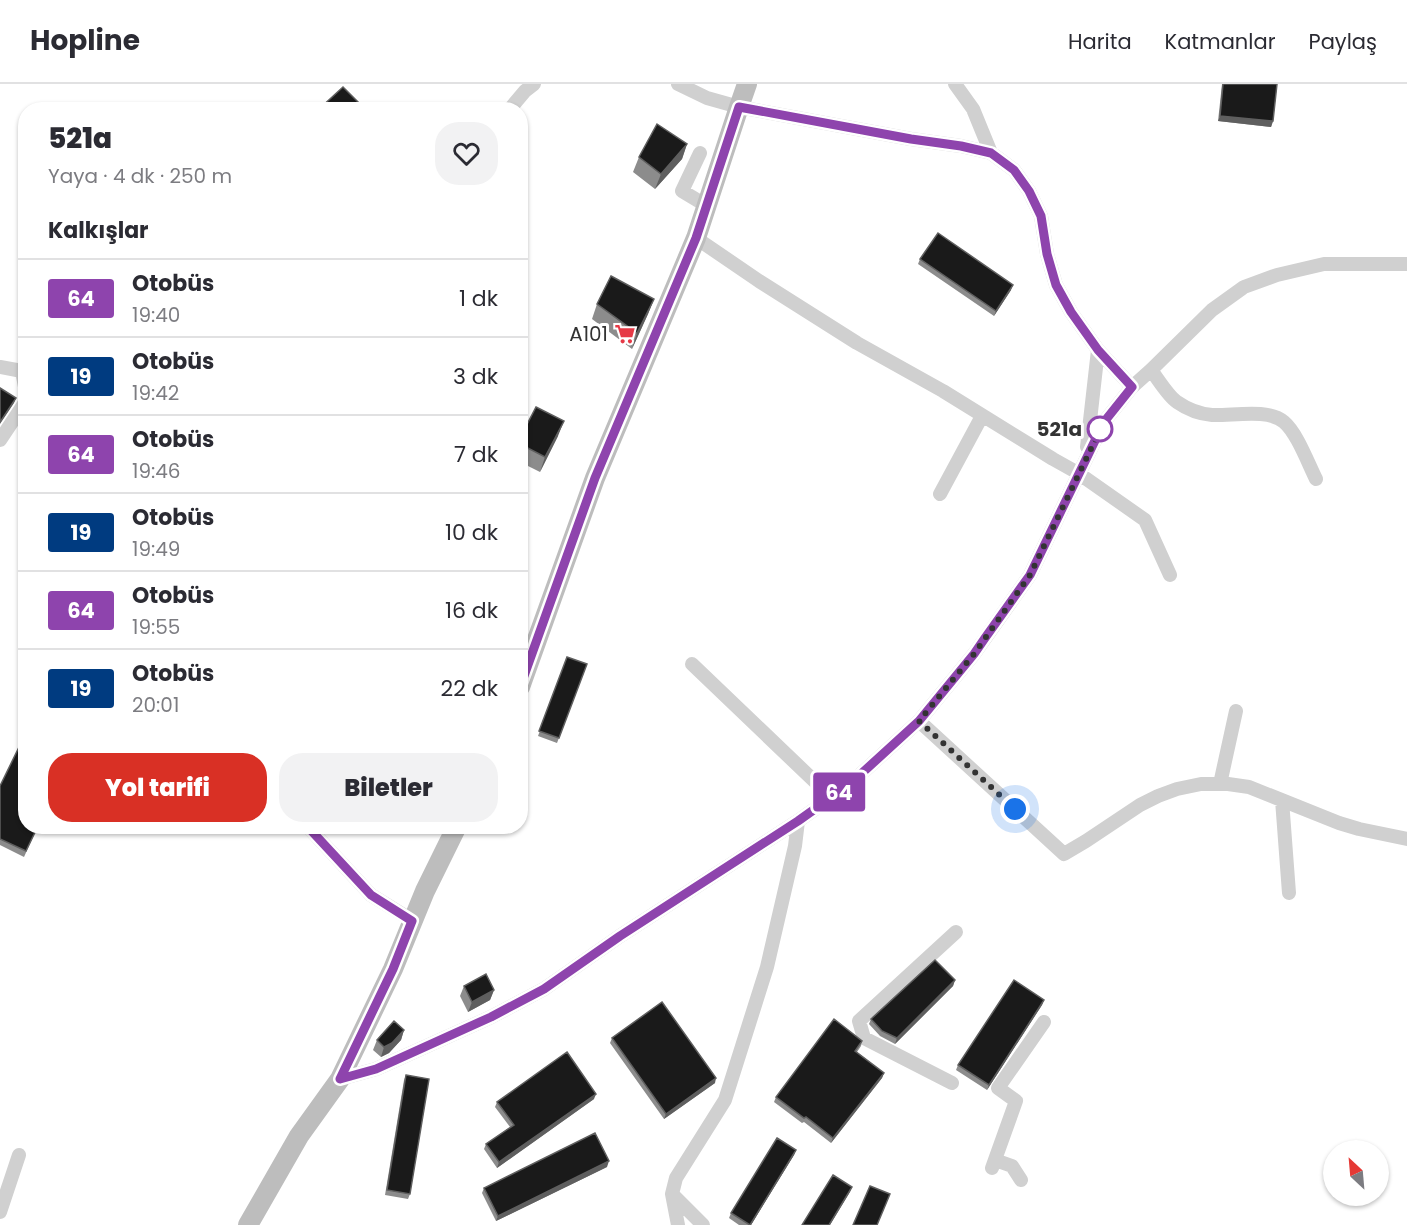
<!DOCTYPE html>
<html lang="tr">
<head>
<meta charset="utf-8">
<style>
  body { margin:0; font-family:Poppins,sans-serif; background:#f2f2f3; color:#2b2b33; height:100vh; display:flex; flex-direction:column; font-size:22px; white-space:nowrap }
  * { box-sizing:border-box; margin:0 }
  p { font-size:20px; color:#7c7c81 }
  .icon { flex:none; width:33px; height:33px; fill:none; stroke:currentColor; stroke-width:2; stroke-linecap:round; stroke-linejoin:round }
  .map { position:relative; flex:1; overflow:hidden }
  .details { position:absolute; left:18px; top:18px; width:510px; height:732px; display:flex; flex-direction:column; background:#fff; border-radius:24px; box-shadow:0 2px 4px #0004 }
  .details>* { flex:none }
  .badge { padding:0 12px; border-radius:4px; font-size:21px; line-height:39px }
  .needle { width:39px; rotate:334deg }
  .controls { position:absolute; left:1323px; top:1056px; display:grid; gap:12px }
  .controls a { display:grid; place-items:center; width:66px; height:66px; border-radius:50%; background:#fff; box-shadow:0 2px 4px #0004; font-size:30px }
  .you { position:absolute; width:30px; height:30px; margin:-15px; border:4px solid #fff; border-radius:50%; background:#1a73e8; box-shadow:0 0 0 9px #1a73e833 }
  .map>.badge { position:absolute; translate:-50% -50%; box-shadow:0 0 0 3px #fff }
  h2 { padding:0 30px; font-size:22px; line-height:54px }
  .round { display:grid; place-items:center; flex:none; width:63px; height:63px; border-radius:24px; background:#f2f2f3 }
  .overview { display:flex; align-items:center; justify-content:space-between; height:102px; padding:0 30px }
  h1 { font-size:28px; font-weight:800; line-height:45px }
  .cta { display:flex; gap:12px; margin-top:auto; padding:12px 30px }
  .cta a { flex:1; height:69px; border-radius:24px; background:#d93025; color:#fff; font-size:24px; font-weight:800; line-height:69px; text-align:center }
  .cta a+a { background:#f2f2f3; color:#2b2b33 }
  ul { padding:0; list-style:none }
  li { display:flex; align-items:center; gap:18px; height:78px; padding:0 30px; border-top:2px solid #e1e1e2 }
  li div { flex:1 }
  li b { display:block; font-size:22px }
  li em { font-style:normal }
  li .badge { min-width:66px; font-weight:700; text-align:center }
  header { display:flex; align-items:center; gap:36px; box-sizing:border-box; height:84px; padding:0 30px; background:#fff; border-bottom:2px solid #e1e1e2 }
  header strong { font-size:28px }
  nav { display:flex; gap:33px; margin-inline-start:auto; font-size:21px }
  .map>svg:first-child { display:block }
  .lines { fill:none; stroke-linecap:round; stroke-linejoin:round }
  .street { stroke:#d0d0d0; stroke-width:14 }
  .secondary { stroke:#bdbdbd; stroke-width:20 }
  .wall { fill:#8c8c8c }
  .shaded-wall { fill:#5f5f5f }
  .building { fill:#1a1a1a; stroke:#5f5f5f; stroke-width:1.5 }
  .line-casing { stroke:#fff; stroke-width:14 }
  .line { stroke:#8e44ad; stroke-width:9 }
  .walk { stroke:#333; stroke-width:6; stroke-dasharray:0 10.8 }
  .stop-dot { fill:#fff; stroke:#8e44ad; stroke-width:3 }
  .labels { text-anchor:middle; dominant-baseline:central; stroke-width:6; stroke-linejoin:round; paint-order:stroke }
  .poi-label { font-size:20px; fill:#333; stroke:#fff; text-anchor:end }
  .stop-label { font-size:20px; font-weight:bold; fill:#333; stroke:#fff; text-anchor:end }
</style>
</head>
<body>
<header>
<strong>Hopline</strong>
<nav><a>Harita</a><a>Katmanlar</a><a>Paylaş</a></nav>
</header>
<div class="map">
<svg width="1407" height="1141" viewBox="0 0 1407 1141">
  <rect width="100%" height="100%" fill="#fff"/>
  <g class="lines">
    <path class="street" d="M678,0L707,14L739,23L911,55L961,62L991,69L1014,86L1029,107L1041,132L1047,170L1056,201L1071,228L1098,266L1132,303
      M955,0L973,25L991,69
      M509,26L525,7L534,0
      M700,69L682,107L707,122
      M696,154L759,197L857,259L943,307L1053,375L1078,389L1145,436L1170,491
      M0,283L22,287L26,286
      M1151,286C1158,295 1168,312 1177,318C1187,325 1200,330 1212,331C1232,332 1268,324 1284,338C1297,349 1308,379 1316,395
      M22,287L26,308
      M0,356L26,317
      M1087,363L1098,266
      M940,410L982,332
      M692,580L831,713
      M919,637L1064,770L1086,757L1140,721L1158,712L1177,705L1201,700H1228L1249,703L1339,739L1359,745L1407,755
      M1220,700L1236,627
      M1282,716L1289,809
      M307,742L371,811L413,837
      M340,995L376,985L491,933L544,905L620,852L798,737L850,700L919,637L974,570L1030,491L1104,338L1132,303L1151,286L1212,226L1244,203L1277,191L1324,180H1407
      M952,999L864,954L859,937L956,848
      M995,1076L1012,1082L1021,1096
      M992,1084L1016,1017L998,1004L1044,938
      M672,1110L703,1141
      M0,1128L19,1071
      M678,1141L672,1110L676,1094L725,1016L767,883L795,762L798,737"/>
    <path class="secondary" d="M520,603L595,394L696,154L739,23L747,0
      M248,1141L299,1052L340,995L393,885L425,807L457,742"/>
  </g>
  <path class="wall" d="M1222,0H1277L1273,37L1271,43L1218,37Z
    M687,60L682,75L655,105L633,88L639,73Z
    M920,175L1011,206L994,232L918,180Z
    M654,215L648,230L632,265L592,235L597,220Z
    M558,352L540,388L520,378V354Z
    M567,573L587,580L557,659L538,652Z
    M0,702L26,742H38L24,773L0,761Z
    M955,896L953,902L895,960L880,952L869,940L871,935Z
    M464,902L494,906L490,916L468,928L460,912Z
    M1044,916L1042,921L987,1006L956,986L958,981Z
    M404,946L401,956L389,969L381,973L373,966L377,956Z
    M612,954L715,999L664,1035L610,959Z
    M862,957L861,962L857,968L884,989L882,994L831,1059L804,1038L802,1039L774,1018L776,1013Z
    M406,991L410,1110L408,1115L385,1111L404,996Z
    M594,1015L497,1084L484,1065L486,1060L510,1043L495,1023L497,1018Z
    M796,1066L794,1071L751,1141H739L729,1134L731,1129Z
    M607,1083L496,1137L482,1109L484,1104Z"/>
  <path class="shaded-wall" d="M1220,32L1273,37L1271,43L1218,37Z
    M687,60L682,75L655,105L661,90Z
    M1013,201L1011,206L994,232L996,227Z
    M654,215L648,230L632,265L637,249Z
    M16,314L14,319L0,340V338Z
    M564,337L558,352L540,388L545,373Z
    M955,896L953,902L895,960L897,954Z
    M494,906L490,916L468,928L472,918Z
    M1044,916L1042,921L987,1006L989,1001Z
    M404,946L401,956L389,969L381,973L384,963Z
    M884,989L882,994L831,1059L833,1054Z
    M716,994L715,999L664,1035L666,1030Z
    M596,1010L594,1015L497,1084L499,1078Z
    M796,1066L794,1071L751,1141H750Z
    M609,1077L607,1083L496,1137L498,1132Z
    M852,1103L850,1108L830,1141H829Z"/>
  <path class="building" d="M1223,0H1277L1273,37L1220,32Z
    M343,3L359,19L352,26H318Z
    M657,40L687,60L661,90L639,73Z
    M938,149L1013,201L996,227L920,175Z
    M611,192L654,215L637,249L597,220Z
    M0,304L16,314L0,338Z
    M536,323L564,337L545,373L520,360V354Z
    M567,573L587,580L559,654L539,647Z
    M22,657L26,659V742H38L26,767L0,755V702Z
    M935,876L955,896L897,954L882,947L871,935Z
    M486,890L494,906L472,918L464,902Z
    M1014,896L1044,916L989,1001L958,981Z
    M662,918L716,994L666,1030L612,954Z
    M834,935L862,957L855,967L884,989L833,1054L806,1033L804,1034L776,1013Z
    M394,937L404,946L392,959L384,963L377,956Z
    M567,968L596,1010L499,1078L486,1060L514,1041L497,1018Z
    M406,991L429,995L410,1110L387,1106Z
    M595,1049L609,1077L498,1132L484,1104Z
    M777,1054L796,1066L750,1141L731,1129Z
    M833,1091L852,1103L829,1141H802Z
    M870,1102L890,1110L877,1141H853Z"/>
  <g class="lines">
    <g class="line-casing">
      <path id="line" d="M307,742L371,811L412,837L393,885L340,995L376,985L491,933L544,905L620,852L798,737L850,700L919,637L974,570L985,554L1030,491L1104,338L1132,303L1098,266L1071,228L1056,201L1047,170L1041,132L1029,107L1014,86L991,69L961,62L911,55L739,23L696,154L595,394L520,603"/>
    </g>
    <use href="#line" class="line"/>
    <path class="walk" d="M1015,725L919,637L974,570L1030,491L1104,338L1100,345"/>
  </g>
  <defs>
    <g id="supermarket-bare" transform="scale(1.62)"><path d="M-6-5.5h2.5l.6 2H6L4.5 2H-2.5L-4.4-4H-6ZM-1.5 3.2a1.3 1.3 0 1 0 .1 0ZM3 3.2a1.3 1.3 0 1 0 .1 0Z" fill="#e63946" stroke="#fff" stroke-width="2.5" paint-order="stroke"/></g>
  </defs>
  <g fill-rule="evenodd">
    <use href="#supermarket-bare" x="625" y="250"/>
  </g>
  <circle class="stop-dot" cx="1100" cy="345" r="12"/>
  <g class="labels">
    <g class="poi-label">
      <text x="608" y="250">A101</text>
    </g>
    <g class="stop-label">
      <text x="1082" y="345">521a</text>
    </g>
  </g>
</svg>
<div class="controls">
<a><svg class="needle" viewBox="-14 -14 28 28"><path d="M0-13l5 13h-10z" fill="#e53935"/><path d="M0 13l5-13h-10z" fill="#7c7c81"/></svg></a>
</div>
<div class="you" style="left:1015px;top:725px"></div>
<b class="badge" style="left:839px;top:708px;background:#8e44ad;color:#fff">64</b>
<section class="details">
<div class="overview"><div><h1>521a</h1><p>Yaya · 4 dk · 250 m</p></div><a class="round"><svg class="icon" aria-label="heart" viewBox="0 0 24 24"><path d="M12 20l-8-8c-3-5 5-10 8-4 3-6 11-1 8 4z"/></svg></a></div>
<h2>Kalkışlar</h2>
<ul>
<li><span class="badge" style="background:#8e44ad;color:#fff">64</span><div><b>Otobüs</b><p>19:40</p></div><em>1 dk</em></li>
<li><span class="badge" style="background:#003b80;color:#fff">19</span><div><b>Otobüs</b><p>19:42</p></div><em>3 dk</em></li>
<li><span class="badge" style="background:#8e44ad;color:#fff">64</span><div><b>Otobüs</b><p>19:46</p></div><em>7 dk</em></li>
<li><span class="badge" style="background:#003b80;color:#fff">19</span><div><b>Otobüs</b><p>19:49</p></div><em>10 dk</em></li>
<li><span class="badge" style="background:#8e44ad;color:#fff">64</span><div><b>Otobüs</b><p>19:55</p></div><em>16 dk</em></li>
<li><span class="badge" style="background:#003b80;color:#fff">19</span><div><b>Otobüs</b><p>20:01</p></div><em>22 dk</em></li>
</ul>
<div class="cta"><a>Yol tarifi</a><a>Biletler</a></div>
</section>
</div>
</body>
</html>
